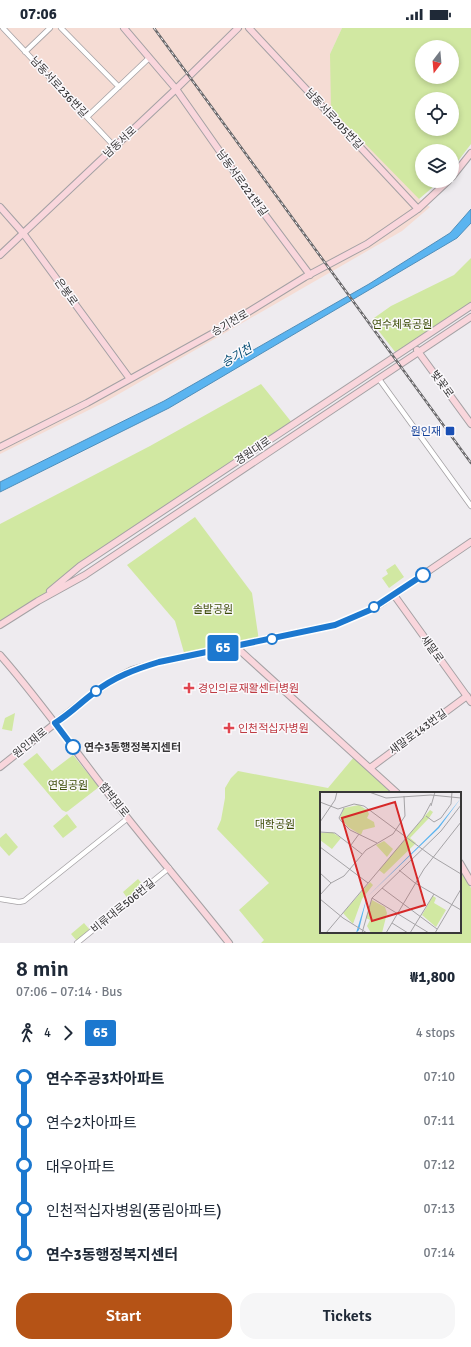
<!DOCTYPE html>
<html lang="en">
<head>
<meta charset="utf-8">
<style>
  body { margin:0; font-family:Signika,"Noto Sans KR",sans-serif; background:#f6f6f7; color:#1f2937; height:100vh; display:flex; flex-direction:column; font-size:15px; white-space:nowrap }
  * { box-sizing:border-box; margin:0 }
  p { font-size:13px; color:#747a83 }
  .icon { flex:none; width:22px; height:22px; fill:none; stroke:currentColor; stroke-width:2; stroke-linecap:round; stroke-linejoin:round }
  .map { position:relative; height:915px; overflow:hidden }
  .drawer { display:flex; flex-direction:column; background:#fff; flex:1 }
  .drawer>* { flex:none }
  .badge { padding:0 8px; border-radius:3px; font-size:14px; line-height:26px }
  .needle { width:26px; rotate:196deg }
  .buttons { position:absolute; left:415px; top:12px; display:grid; gap:8px }
  .buttons a { display:grid; place-items:center; width:44px; height:44px; border-radius:50%; background:#fff; box-shadow:0 2px 6px #0003; font-size:20px }
  .map>.badge { position:absolute; translate:-50% -50%; box-shadow:0 0 0 2px #fff }
  .legs { display:flex; align-items:center; gap:6px; height:44px; padding:0 16px; font-size:13px }
  .legs p { margin-inline-start:auto }
  .summary { display:flex; align-items:center; justify-content:space-between; height:68px; padding:0 16px }
  h1 { font-size:22px; font-weight:600; line-height:30px }
  .button { display:flex; gap:8px; margin-top:auto; padding:8px 16px }
  .button a { flex:1; height:46px; border-radius:16px; background:#b55316; color:#fff; font-size:16px; font-weight:600; line-height:46px; text-align:center }
  .button a+a { background:#f6f6f7; color:#1f2937 }
  ul { padding:0 16px; list-style:none }
  li { display:flex; align-items:center; gap:14px; height:44px; font-size:15px }
  li i { display:grid; place-items:center; width:6px; height:100%; margin:0 5px; background:currentColor }
  li i::after { content:''; width:10px; height:10px; margin:-5px; border:3px solid; border-radius:50%; background:#fff }
  li p { margin-inline-start:auto }
  li:first-child i { background:linear-gradient(#0000 50%,currentColor 0) }
  li:last-child i { background:linear-gradient(currentColor 50%,#0000 0) }
  .status { display:flex; justify-content:space-between; align-items:center; height:28px; padding:0 20px; background:#fff; direction:ltr }
  .status svg { height:11px; fill:currentColor }
  .map>svg:first-child { display:block }
  .industrial { fill:#f5dcd4 }
  .green { fill:#d1e8a2; fill-rule:evenodd }
  .water { fill:#5ab4f0; stroke:#508eb9 }
  .lines { fill:none; stroke-linecap:round; stroke-linejoin:round }
  .street-casing { stroke:#a4a1a4; stroke-width:6 }
  .secondary-casing { stroke:#a4a1a4; stroke-width:8 }
  .street { stroke:#fff; stroke-width:4.5 }
  .secondary { stroke:#f9d6dc; stroke-width:6 }
  .rail-casing { stroke:#69686a; stroke-width:2.5 }
  .rail { stroke:#fbf9fc; stroke-width:1; stroke-dasharray:3; stroke-linecap:butt }
  .line-1-casing { stroke:#fff; stroke-width:9 }
  .line-1 { stroke:#1c78cf; stroke-width:6 }
  .transit-dot { fill:#1a4fb4; stroke:#fbf9fc; stroke-width:1.5 }
  .stop-1-dot { fill:#fff; stroke:#1c78cf; stroke-width:2 }
  .health-dot { fill:#e0444e; stroke:#fbf9fc; stroke-width:1.5 }
  .labels { text-anchor:middle; dominant-baseline:central; stroke-width:3; stroke-linejoin:round; paint-order:stroke }
  .street-label { font-size:11px; fill:#383738; stroke:#fbf9fc }
  .park-label { font-size:11px; fill:#3c4c06; stroke:#fbf9fc }
  .transit-label { font-size:11px; fill:#164399; stroke:#fbf9fc; text-anchor:end }
  .health-label { font-size:11px; fill:#be3a42; stroke:#fbf9fc; text-anchor:start }
  .stop-label { font-size:11px; font-weight:bold; fill:#383738; stroke:#fbf9fc; text-anchor:start }
  .water-label { font-size:12px; font-style:italic; fill:#004a71; stroke:#fbf9fc }
  .inset-road { fill:none; stroke:#a5a3a6; stroke-width:1 }
  .view { fill:#d62828; fill-opacity:0.15; stroke:#d62828; stroke-width:2 }
  .inset-edge { fill:none; stroke:#383738; stroke-width:2 }
</style>
</head>
<body>
<div class="status"><b>07:06</b><svg viewBox="0 0 49 12"><path d="M0 12V9h3v3zM5 12V6h3v6zM10 12V3h3v9zM15 12V0h3v12zM26 1h20v11H26zM47 4h2v5h-2z"/></svg></div>
<div class="map">
<svg width="471" height="915" viewBox="0 0 471 915">
  <rect width="100%" height="100%" fill="#eeebef"/>
  <path class="industrial" d="M0,0H342L330,26L419,171L430,179L402,203L105,374L0,426Z"/>
  <path class="green" d="M342,0H471V116L452,141V123H422V153H440L419,171L331,81L330,26ZM422,19H452V49H422ZM422,71H452V101H422Z
    M471,230V275L396,325L374,297V290L391,278L454,247Z
    M261,356L293,396L80,538L38,573L0,597V496L150,418Z
    M195,489L252,565L259,613L185,628L175,593L127,537Z
    M395,536L404,549L389,560L382,550L388,546L386,542Z
    M15,685L12,703L2,701L5,690Z
    M37,725L52,743L73,727L99,759L68,783L66,784L62,782L23,736Z
    M354,729L392,765H321V904H460V842L471,860V915H261L264,912L239,882L269,855L217,801L221,792L225,770V760L231,750L238,743L328,760Z
    M67,786L77,799L63,810L53,798Z
    M6,805L18,819L9,828L0,818V810Z
    M138,851L144,858L128,871L123,864Z
    M84,895L90,902L77,913L71,906Z"/>
  <path class="water" d="M471,181V195L457,210L169,380L0,464V454L164,373L369,256L450,205Z"/>
  <g class="lines">
    <g class="street-casing">
      <path id="street" d="M3,0L115,119
        M61,0L119,59
        M25,24L50,0
        M87,89L149,30
        M379,351L471,478
        M0,871L19,874L24,873L128,790
        M77,915L169,840"/>
    </g>
    <g class="secondary-casing">
      <path id="secondary" d="M124,0L176,61L254,172L310,247
        M249,0L418,181
        M452,149L471,125
        M0,179L23,205L130,351
        M0,227L176,61L238,0
        M417,322L471,396
        M0,419L87,375L224,299L305,249L367,216L418,181L448,153
        M50,563L80,538L471,278
        M394,567L471,674
        M0,597L38,573L85,547L471,289
        M235,618L397,765
        M0,627C36,668 68,713 101,756C142,810 187,862 229,915
        M0,739L96,663L113,652L132,642L159,634L335,597L370,582L383,574L471,514
        M370,740L467,668
        M460,835L471,854"/>
    </g>
    <use href="#street" class="street"/>
    <use href="#secondary" class="secondary"/>
    <g class="rail-casing">
      <path id="rail" d="M154,0L471,435"/>
    </g>
    <use href="#rail" class="rail"/>
  </g>
  <g class="lines">
    <g class="line-1-casing">
      <path id="line-1" d="M73,719L55,695C70,686 81,674 95,664C114,649 136,641 159,634L335,597L370,582L423,547"/>
    </g>
    <use href="#line-1" class="line-1"/>
  </g>
  <rect class="transit-dot" x="445" y="398" width="10" height="10" rx="2"/>
  <g class="stop-1-dot">
    <circle cx="423" cy="547" r="7"/>
    <circle cx="374" cy="579" r="5"/>
    <circle cx="272" cy="611" r="5"/>
    <circle cx="96" cy="663" r="5"/>
    <circle cx="73" cy="719" r="7"/>
  </g>
  <g class="health-dot">
    <path d="M187 654h4v4h4v4h-4v4h-4v-4h-4v-4h4z"/>
    <path d="M227 694h4v4h4v4h-4v4h-4v-4h-4v-4h4z"/>
  </g>
  <g class="labels">
    <g class="street-label">
      <text transform="translate(59 59) rotate(47)">남동서로236번길</text>
      <text transform="translate(334 91) rotate(47)">남동서로205번길</text>
      <text transform="translate(120 114) rotate(-43)">남동서로</text>
      <text transform="translate(242 155) rotate(54)">남동서로221번길</text>
      <text transform="translate(66 264) rotate(54)">은봉로</text>
      <text transform="translate(230 295) rotate(-30)">승기천로</text>
      <text transform="translate(442 356) rotate(54)">벚꽃로</text>
      <text transform="translate(253 423) rotate(-34)">경원대로</text>
      <text transform="translate(432 621) rotate(54)">새말로</text>
      <text transform="translate(418 704) rotate(-36)">새말로143번길</text>
      <text transform="translate(30 715) rotate(-39)">원인재로</text>
      <text transform="translate(114 772) rotate(51)">함박뫼로</text>
      <text transform="translate(123 878) rotate(-39)">비류대로506번길</text>
    </g>
    <g class="park-label">
      <text x="402" y="296">연수체육공원</text>
      <text x="213" y="581">솔밭공원</text>
      <text x="68" y="757">연일공원</text>
      <text x="275" y="796">대학공원</text>
    </g>
    <g class="transit-label">
      <text x="441" y="403">원인재</text>
    </g>
    <g class="health-label">
      <text x="198" y="660">경인의료재활센터병원</text>
      <text x="238" y="700">인천적십자병원</text>
    </g>
    <g class="stop-label">
      <text x="84" y="719">연수3동행정복지센터</text>
    </g>
    <g class="water-label">
      <text transform="translate(237 328) rotate(-30)">승기천</text>
    </g>
  </g>
  <g transform="translate(320 764)">
    <rect width="141" height="141" fill="#eeebef"/>
    <path d="M39,13L47,18L49,22L47,26L54,30L55,35L43,38L41,43L28,35L20,26L24,16ZM110,18L113,20L109,26L90,46L96,51L64,82L59,78ZM12,40L21,46L12,57L0,48L1,41ZM64,49L73,57L67,65L56,53ZM50,90L53,93L42,107L33,132L23,121ZM113,104L116,106L114,111L126,118L116,135L102,123ZM52,108L65,115L67,121L62,141H51L47,134L50,128L46,126Z" fill="#d1e8a2"/>
    <path d="M141,6L119,36L47,105L39,138L36,141L47,105L118,35Z" fill="#5ab4f0"/>
    <path class="inset-road" d="M49,0L66,6L111,3L141,6M0,10L18,17L34,12L44,14L113,65L141,82M111,14L115,0M24,16L19,26L21,29L30,38L57,51M106,24L114,30L121,26L131,12L132,0M0,30L15,8L17,0M0,40L15,41L42,62M31,53L39,42M0,55L48,91M79,78L95,91M0,81L11,91M95,91L141,118M62,96L117,137M0,103L11,91L24,84L46,58L73,42L85,24L84,4M52,106L109,141M0,107L23,126L47,141M72,131L88,141M6,141L103,26L111,11M42,141L52,106L121,39L141,13M66,141L104,77L141,30M90,141L114,102M115,141L141,97"/>
    <path class="view" d="M75,10L105,113L52,129L22,26Z"/>
    <rect width="141" height="141" class="inset-edge"/>
  </g>
</svg>
<div class="buttons">
<a><svg class="needle" viewBox="-14 -14 28 28"><path d="M0-13l5 13h-10z" fill="#e53935"/><path d="M0 13l5-13h-10z" fill="#747a83"/></svg></a>
<a><svg class="icon" aria-label="locate" viewBox="0 0 24 24"><circle cx="12" cy="12" r="6"/><path d="M12 2v4M12 18v4M2 12h4M18 12h4"/></svg></a>
<a><svg class="icon" aria-label="layers" viewBox="0 0 24 24"><path d="M12 4l9 5-9 5-9-5zM3 14l9 5 9-5"/></svg></a>
</div>
<b class="badge" style="left:223px;top:620px;background:#1c78cf;color:#fff">65</b>
</div>
<section class="drawer">
<div class="summary"><div><h1>8 min</h1><p>07:06 – 07:14 · Bus</p></div><b>₩1,800</b></div>
<div class="legs"><svg class="icon" aria-label="walk" viewBox="0 0 24 24"><circle cx="13" cy="4" r="2"/><path d="M13 8l-2 6 4 7M11 14l-3 7M7 12l3-4h3l4 4"/></svg>4<svg class="icon" aria-label="forward" viewBox="0 0 24 24"><path d="M9 5l7 7-7 7"/></svg><b class="badge" style="background:#1c78cf;color:#fff">65</b><p>4 stops</p></div>
<ul>
<li><i style="color:#1c78cf"></i><b>연수주공3차아파트</b><p>07:10</p></li>
<li><i style="color:#1c78cf"></i><span>연수2차아파트</span><p>07:11</p></li>
<li><i style="color:#1c78cf"></i><span>대우아파트</span><p>07:12</p></li>
<li><i style="color:#1c78cf"></i><span>인천적십자병원(풍림아파트)</span><p>07:13</p></li>
<li><i style="color:#1c78cf"></i><b>연수3동행정복지센터</b><p>07:14</p></li>
</ul>
<div class="button"><a>Start</a><a>Tickets</a></div>
</section>
</body>
</html>
